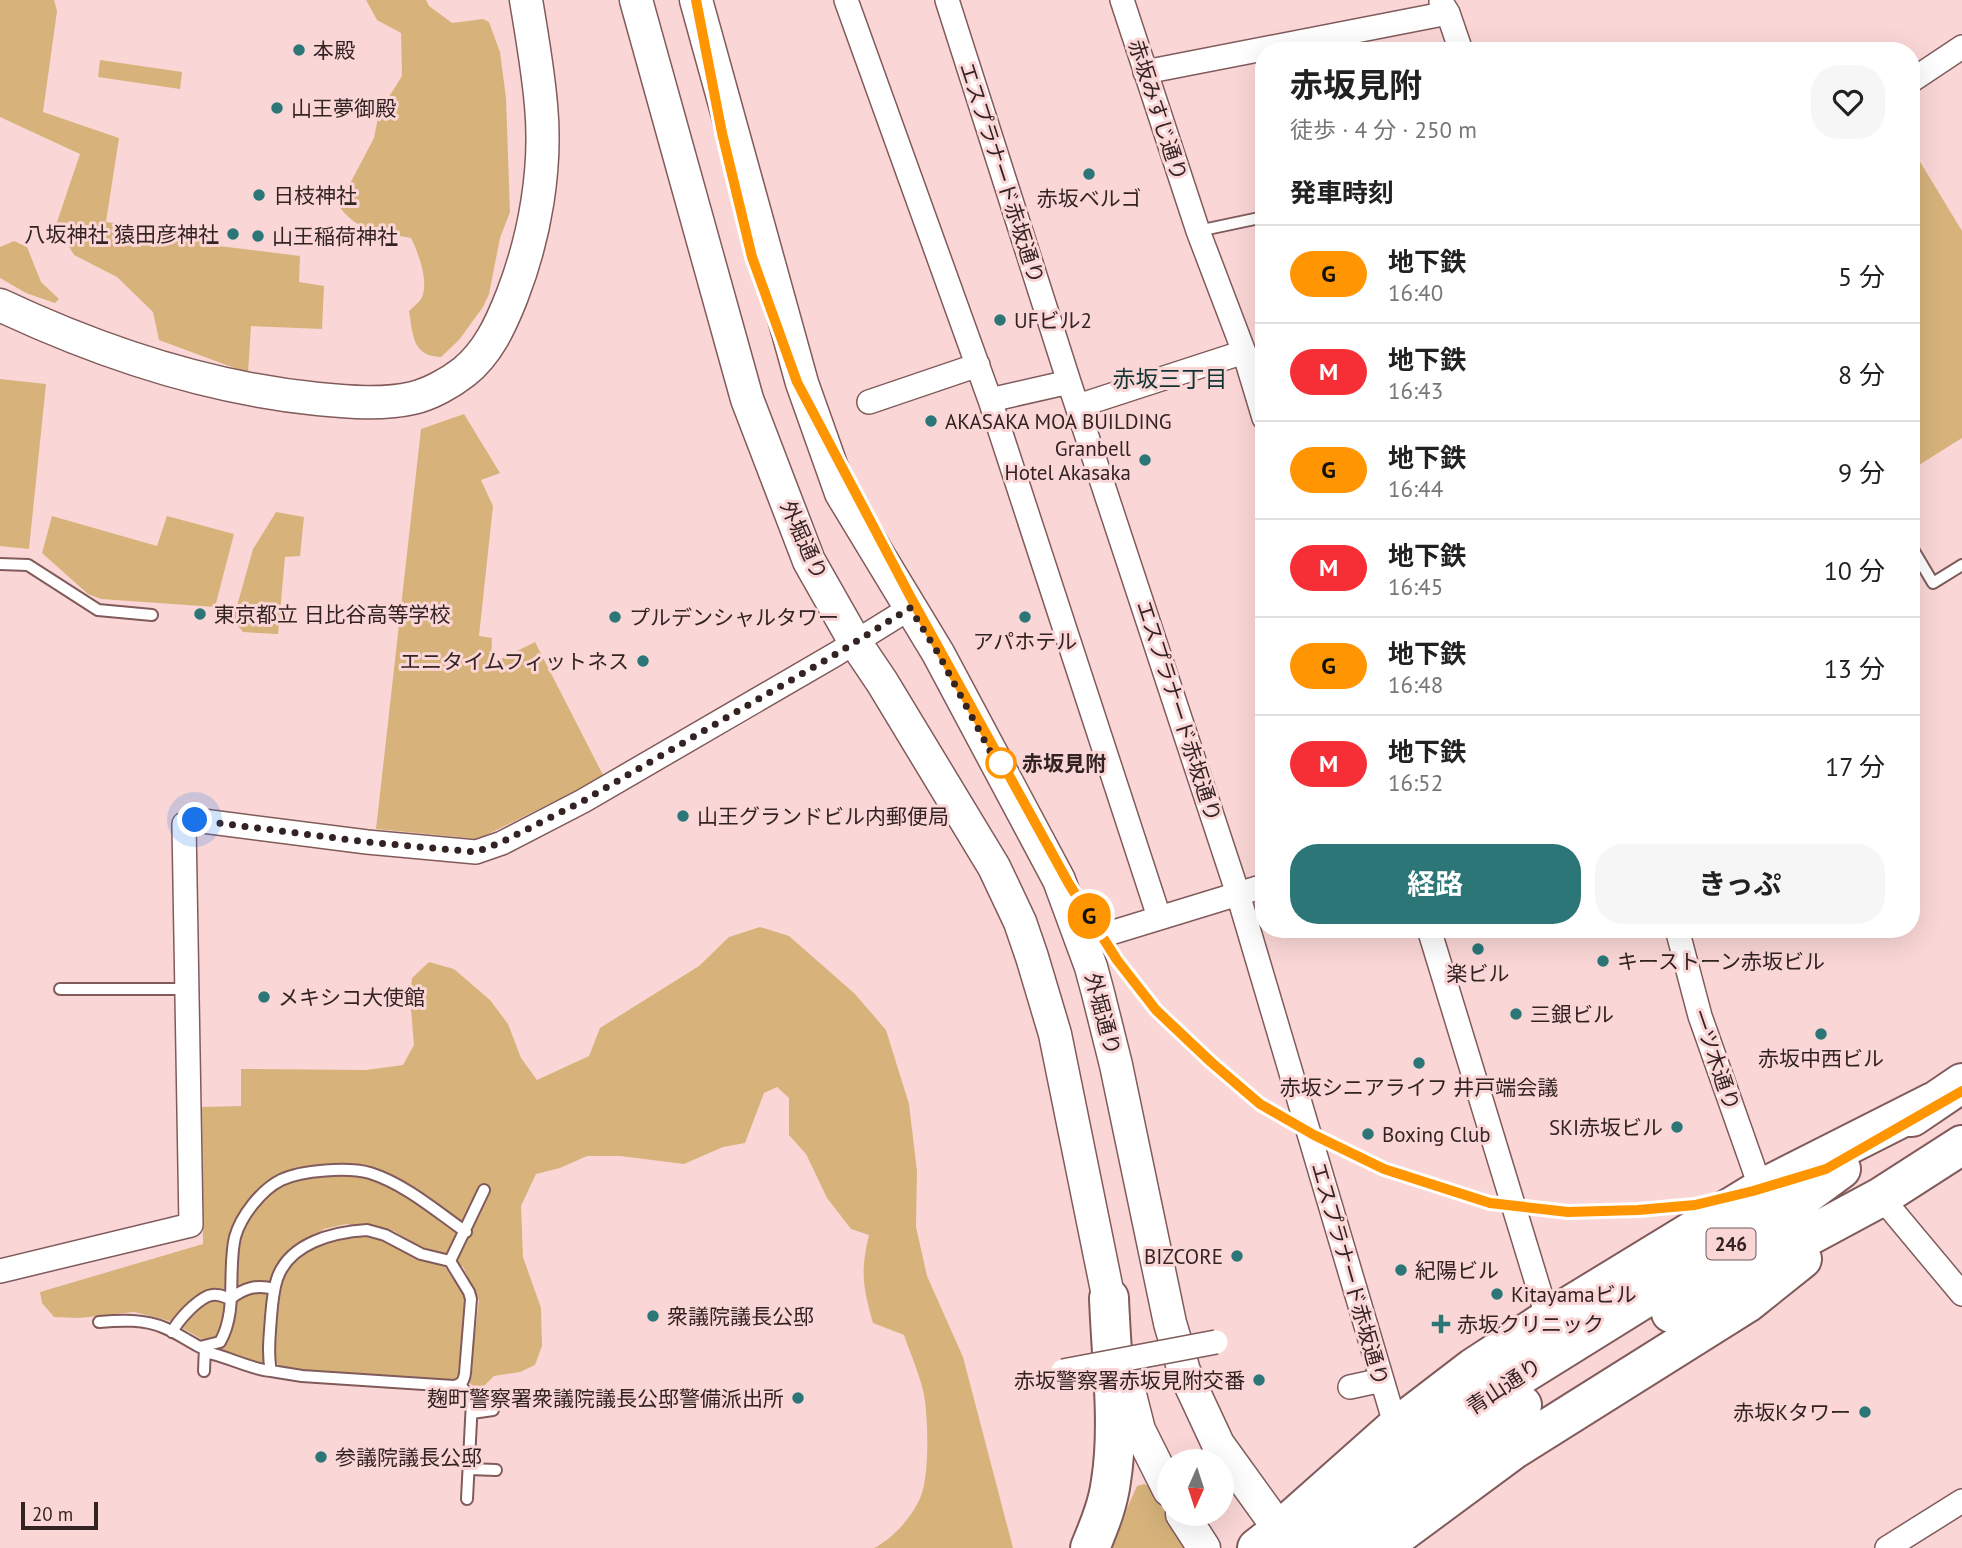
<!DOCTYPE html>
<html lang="ja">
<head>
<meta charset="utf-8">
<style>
  body { margin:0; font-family:"PT Sans","Noto Sans JP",sans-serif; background:#f6f6f6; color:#222; height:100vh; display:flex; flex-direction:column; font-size:26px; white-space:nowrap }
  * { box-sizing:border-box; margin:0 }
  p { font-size:23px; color:#767676 }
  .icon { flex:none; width:38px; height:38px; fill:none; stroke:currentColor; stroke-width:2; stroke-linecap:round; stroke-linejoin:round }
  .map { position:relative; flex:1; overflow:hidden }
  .side { position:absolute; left:1255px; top:42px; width:665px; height:896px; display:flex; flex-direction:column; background:#fff; border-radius:28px; box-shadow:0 7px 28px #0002 }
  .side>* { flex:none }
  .badge { padding:0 14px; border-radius:23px; font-size:24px; line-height:46px }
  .needle { width:46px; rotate:183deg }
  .fabs { position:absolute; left:1157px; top:1449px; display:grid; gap:14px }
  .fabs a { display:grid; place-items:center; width:77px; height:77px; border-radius:50%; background:#fff; box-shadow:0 7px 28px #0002; font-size:35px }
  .scale { position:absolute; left:21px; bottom:18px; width:77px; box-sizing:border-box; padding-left:7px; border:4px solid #332323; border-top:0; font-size:19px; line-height:24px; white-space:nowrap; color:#332323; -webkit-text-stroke:5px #fad7d6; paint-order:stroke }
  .you { position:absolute; width:35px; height:35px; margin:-18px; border:5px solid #fff; border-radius:50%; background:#1a73e8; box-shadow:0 0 0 10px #1a73e833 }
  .map>.badge { position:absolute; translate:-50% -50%; box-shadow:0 0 0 4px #fff }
  h2 { padding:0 35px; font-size:26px; line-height:63px }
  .round { display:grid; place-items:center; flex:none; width:74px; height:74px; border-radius:28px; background:#f6f6f6 }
  .overview { display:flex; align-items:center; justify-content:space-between; height:119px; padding:0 35px }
  h1 { font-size:33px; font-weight:700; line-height:52px }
  .primary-button { display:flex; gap:14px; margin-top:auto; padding:14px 35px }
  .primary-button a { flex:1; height:80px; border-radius:28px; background:#2c7678; color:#fff; font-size:28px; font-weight:700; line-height:80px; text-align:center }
  .primary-button a+a { background:#f6f6f6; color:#222 }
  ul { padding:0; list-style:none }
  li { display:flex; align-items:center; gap:21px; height:98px; padding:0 35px; border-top:2px solid #e0e0e0 }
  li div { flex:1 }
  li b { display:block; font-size:26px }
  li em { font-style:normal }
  li .badge { min-width:77px; font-weight:700; text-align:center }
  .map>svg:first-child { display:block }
  .green { fill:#d7b37b }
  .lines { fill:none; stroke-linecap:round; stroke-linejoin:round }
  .lane-casing { stroke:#815b5b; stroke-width:14 }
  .street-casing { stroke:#815b5b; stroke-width:26 }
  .secondary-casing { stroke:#815b5b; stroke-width:35 }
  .highway-casing { stroke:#815b5b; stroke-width:42 }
  .lane { stroke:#fff; stroke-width:10 }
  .street { stroke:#fff; stroke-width:23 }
  .secondary { stroke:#fff; stroke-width:32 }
  .highway { stroke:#fff; stroke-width:38 }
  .street-bridge-casing { stroke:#815b5b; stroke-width:26; stroke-linecap:butt }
  .street-bridge { stroke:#fff; stroke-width:23 }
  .line-casing { stroke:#fff; stroke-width:16 }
  .line { stroke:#ff9500; stroke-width:10 }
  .walk { stroke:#332323; stroke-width:7; stroke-dasharray:0 12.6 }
  .poi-dot { fill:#2c7678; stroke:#fad7d6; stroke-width:2.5 }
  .stop-dot { fill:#fff; stroke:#ff9500; stroke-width:3.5 }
  .labels { text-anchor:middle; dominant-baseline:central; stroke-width:6; stroke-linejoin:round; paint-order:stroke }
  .shield { fill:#fad7d6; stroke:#6f5959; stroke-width:2 }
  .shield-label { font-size:19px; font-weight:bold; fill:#332323 }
  .poi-label { font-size:21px; fill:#332323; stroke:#fad7d6; text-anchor:start }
  .street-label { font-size:21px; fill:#332323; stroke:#fad7d6 }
  .stop-label { font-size:21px; font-weight:bold; fill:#332323; stroke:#fad7d6; text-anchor:start }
  .neighbourhood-label { font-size:23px; fill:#113435; stroke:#fad7d6 }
</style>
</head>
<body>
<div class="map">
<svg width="1962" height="1548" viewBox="0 0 1962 1548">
  <rect width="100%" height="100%" fill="#fad7d6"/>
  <path class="green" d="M0,0H54L57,11L43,112L119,138L106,222L219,238V246L300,256L299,282L324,286L322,329L251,326L248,373L159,340L153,312L117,277L74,255L56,225L80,154L0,117Z
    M366,0H426L429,6L452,23L483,19L489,22L500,52L506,98L510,212L500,238L489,294L483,307L459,340L441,357C412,356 413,335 409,311C413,307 418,303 421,299C430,283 418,252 411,238C381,232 362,234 341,209L345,193L374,138L379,113L402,76L401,33L377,20Z
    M100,60L182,72L180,89L98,77Z
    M1919,160L1962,231V438L1911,470V167Z
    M14,241L27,247L41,282L59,299L55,303L26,293L0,278V247Z
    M0,379L46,384L29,549L0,546Z
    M464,414L500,473L481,480L493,506L479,636L492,638L491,664L535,642L604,777L478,839L376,829L421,429Z
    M276,512L304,517L300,556L285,557L278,634L243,632L233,620L253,549Z
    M52,516L157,546L167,516L234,534L215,607L101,599L88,594L42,553Z
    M760,927L789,936L855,994L886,1030L909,1104L917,1171L916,1227L927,1276L963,1357L1013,1548H874C894,1538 915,1514 922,1493C929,1471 928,1424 925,1401C922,1379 911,1356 904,1335L873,1323C863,1287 860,1272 869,1235L851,1229L827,1198L806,1154L789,1135V1098L777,1087L764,1093L745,1143L723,1147L684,1164L620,1156H587L560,1168L536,1174L521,1206L523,1257L541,1308L542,1346L535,1365L520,1372L494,1376L478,1392L469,1382L479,1300L463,1267L441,1253L425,1250L394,1231L346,1224L324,1229L288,1254L274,1271L264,1319L263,1365L241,1356L224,1352L170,1321L134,1312L79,1318L54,1317L42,1303L40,1292L203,1244L202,1107L241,1106V1069L366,1070L403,1065L414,1045L410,998L412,978L429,962L454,969L490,1000L508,1024L521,1058L537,1080L589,1056L600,1028L699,966L729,937Z
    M361,1235L386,1240L414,1256L445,1267L465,1297L466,1304L460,1374L452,1381L289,1371C282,1368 276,1365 274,1357C272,1349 276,1295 279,1286C281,1280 285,1272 289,1267C307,1245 334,1236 361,1235Z
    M1144,1484L1151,1487L1189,1548H1109L1137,1486Z"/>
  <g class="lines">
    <g class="lane-casing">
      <path id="lane" d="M1198,231L1264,217
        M1911,546L1933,583L1962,565
        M0,564L28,565L98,610L152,615
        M60,989H187
        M367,1230L385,1235L421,1254L450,1261L469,1292L471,1299L465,1373C464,1381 462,1384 454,1386L302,1376L271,1371C267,1353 270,1334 271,1317C272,1304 273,1291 277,1279C289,1243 333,1232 367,1230Z
        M450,1261L484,1190
        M99,1322C121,1320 145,1319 165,1328C177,1333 188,1341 200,1347L220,1342C238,1311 227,1271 235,1237C241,1216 261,1190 281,1180C302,1170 348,1167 370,1173C405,1184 436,1211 466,1232
        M172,1332C179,1319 195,1302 208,1296C216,1293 223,1296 230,1299C244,1288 257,1284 274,1289
        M205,1352C227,1356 249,1369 271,1371
        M204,1371L205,1346
        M460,1384L472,1401L467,1499
        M472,1413L493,1410
        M469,1469L496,1470"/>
    </g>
    <g class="street-casing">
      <path id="street" d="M846,0L990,400L1159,917
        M947,0L1069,382L1238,894L1396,1427
        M1122,0L1198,231L1244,352L1264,418
        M1441,2L1448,13L1461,51
        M1145,72L1448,13
        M1911,81L1962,47
        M990,400L1069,382
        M869,402L978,365
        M1078,406L1244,352
        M1429,929L1548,1319
        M1677,929L1700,1016L1761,1189
        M1081,942L1264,886
        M1881,1197L1962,1294
        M0,1271L191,1225L184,824L195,820L367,842L476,852L502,843L583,801L836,654L910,608
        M1350,1387L1373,1382
        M1887,1548L1962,1501"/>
    </g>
    <g class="secondary-casing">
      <path id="secondary" d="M636,0L747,399L809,561L855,642L882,682L994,867L1020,922L1032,957L1055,1034L1113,1320
        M696,0L802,383L841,493L938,653L1059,880L1091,967L1098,993L1116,1065L1170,1323L1184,1371L1218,1444L1280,1530
        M0,305C100,352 207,388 318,399C348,402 383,405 413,398C430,394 450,383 464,372C488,353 501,324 512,296C535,237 547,168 541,105C538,70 532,35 526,0
        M1124,1371L1139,1430L1169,1490
        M1182,1514L1204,1548"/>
    </g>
    <g class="highway-casing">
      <path id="highway" d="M1912,1117L1962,1083
        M1671,1313L1712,1288L1881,1197L1962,1145
        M1090,1548C1099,1526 1108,1505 1111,1481C1120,1427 1111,1354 1109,1298
        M1257,1548L1280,1530L1396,1427L1473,1368L1548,1319L1761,1189L1933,1102
        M1307,1548L1403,1460L1465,1410L1777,1216L1841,1169
        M1348,1548C1403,1497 1458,1447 1522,1405
        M1385,1548L1398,1535L1513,1450L1747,1303L1802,1259"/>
    </g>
    <use href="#lane" class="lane"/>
    <use href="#street" class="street"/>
    <use href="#secondary" class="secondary"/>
    <use href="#highway" class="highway"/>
    <g class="street-bridge-casing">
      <path id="street-bridge" d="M1063,1371L1216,1342"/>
    </g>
    <use href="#street-bridge" class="street-bridge"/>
  </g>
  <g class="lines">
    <g class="line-casing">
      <path id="line" d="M696,0L722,133L752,257L797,382L910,596L1069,884L1117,960L1156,1010L1211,1062L1260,1104L1314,1135L1384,1169L1490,1203L1568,1212L1638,1210L1695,1205L1753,1191L1826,1169L1962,1091"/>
    </g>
    <use href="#line" class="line"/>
    <path class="walk" d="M195,820L367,842L476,852L502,842L583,801L836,654L910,608L938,653L998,766L1001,763"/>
  </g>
  <g class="poi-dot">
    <circle cx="299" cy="50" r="7"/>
    <circle cx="277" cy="108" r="7"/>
    <circle cx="1089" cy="174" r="7"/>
    <circle cx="259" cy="195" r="7"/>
    <circle cx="233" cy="234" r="7"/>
    <circle cx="258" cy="236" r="7"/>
    <circle cx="1000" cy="320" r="7"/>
    <circle cx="931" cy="421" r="7"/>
    <circle cx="1145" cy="460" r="7"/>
    <circle cx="200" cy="614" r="7"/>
    <circle cx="615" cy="617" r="7"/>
    <circle cx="1025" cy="617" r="7"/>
    <circle cx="643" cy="661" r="7"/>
    <circle cx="683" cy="816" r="7"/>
    <circle cx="1478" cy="949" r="7"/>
    <circle cx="1603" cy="961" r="7"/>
    <circle cx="264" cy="997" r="7"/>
    <circle cx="1516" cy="1014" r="7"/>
    <circle cx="1821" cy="1034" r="7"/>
    <circle cx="1419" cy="1063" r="7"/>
    <circle cx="1677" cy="1127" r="7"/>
    <circle cx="1368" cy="1134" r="7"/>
    <circle cx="1237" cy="1256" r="7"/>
    <circle cx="1401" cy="1270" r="7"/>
    <circle cx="1497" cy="1294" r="7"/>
    <circle cx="653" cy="1316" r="7"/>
    <path d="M1437.5 1313.5h7v7h7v7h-7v7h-7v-7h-7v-7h7z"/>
    <circle cx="1259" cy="1380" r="7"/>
    <circle cx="798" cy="1398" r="7"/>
    <circle cx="1865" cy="1412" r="7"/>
    <circle cx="321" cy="1457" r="7"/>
  </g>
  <circle class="stop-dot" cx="1001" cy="763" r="14"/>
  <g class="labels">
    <rect class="shield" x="1706.5" y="1228.5" width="49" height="31" rx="5"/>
    <g class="shield-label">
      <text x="1731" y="1244">246</text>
    </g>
    <g class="poi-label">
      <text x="313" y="50">本殿</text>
      <text x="291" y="108">山王夢御殿</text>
      <text x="273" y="195">日枝神社</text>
      <text x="1089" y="198" text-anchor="middle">赤坂ベルゴ</text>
      <text x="219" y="234" text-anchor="end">八坂神社 猿田彦神社</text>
      <text x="272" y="236">山王稲荷神社</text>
      <text x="1014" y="320">UFビル2</text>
      <text x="945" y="421">AKASAKA MOA BUILDING</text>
      <text x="1131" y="448" text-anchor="end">Granbell<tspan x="1131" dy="24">Hotel Akasaka</tspan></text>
      <text x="214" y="614">東京都立 日比谷高等学校</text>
      <text x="629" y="617">プルデンシャルタワー</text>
      <text x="1025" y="641" text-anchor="middle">アパホテル</text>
      <text x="629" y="661" text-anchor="end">エニタイムフィットネス</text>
      <text x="697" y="816">山王グランドビル内郵便局</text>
      <text x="1617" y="961">キーストーン赤坂ビル</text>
      <text x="1478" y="973" text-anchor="middle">楽ビル</text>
      <text x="278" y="997">メキシコ大使館</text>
      <text x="1530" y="1014">三銀ビル</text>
      <text x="1821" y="1058" text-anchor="middle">赤坂中西ビル</text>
      <text x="1419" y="1087" text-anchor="middle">赤坂シニアライフ 井戸端会議</text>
      <text x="1663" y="1127" text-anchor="end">SKI赤坂ビル</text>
      <text x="1382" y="1134">Boxing Club</text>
      <text x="1223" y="1256" text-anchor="end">BIZCORE</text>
      <text x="1415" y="1270">紀陽ビル</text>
      <text x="1511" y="1294">Kitayamaビル</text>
      <text x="667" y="1316">衆議院議長公邸</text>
      <text x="1457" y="1324">赤坂クリニック</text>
      <text x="1245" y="1380" text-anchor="end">赤坂警察署赤坂見附交番</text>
      <text x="784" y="1398" text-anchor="end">麹町警察署衆議院議長公邸警備派出所</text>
      <text x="1851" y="1412" text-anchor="end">赤坂Kタワー</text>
      <text x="335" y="1457">参議院議長公邸</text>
    </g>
    <g class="street-label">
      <text transform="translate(1158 110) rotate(72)">赤坂みすじ通り</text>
      <text transform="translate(1002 173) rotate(72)">エスプラナード赤坂通り</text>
      <text transform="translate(804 540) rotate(66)">外堀通り</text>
      <text transform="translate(1179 711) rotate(72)">エスプラナード赤坂通り</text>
      <text transform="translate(1103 1014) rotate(75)">外堀通り</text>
      <text transform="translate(1716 1060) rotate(71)">一ツ木通り</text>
      <text transform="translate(1350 1274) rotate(74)">エスプラナード赤坂通り</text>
      <text transform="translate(1504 1386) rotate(-33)">青山通り</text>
    </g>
    <g class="stop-label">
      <text x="1022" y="763">赤坂見附</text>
    </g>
    <g class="neighbourhood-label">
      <text x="1170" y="378">赤坂三丁目</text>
    </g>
  </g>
</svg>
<div class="fabs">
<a><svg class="needle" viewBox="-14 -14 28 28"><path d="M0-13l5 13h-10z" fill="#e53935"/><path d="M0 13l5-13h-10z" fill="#767676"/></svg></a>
</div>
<div class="scale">20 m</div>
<div class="you" style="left:195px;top:820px"></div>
<b class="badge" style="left:1089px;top:916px;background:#ff9500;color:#111">G</b>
<section class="side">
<div class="overview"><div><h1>赤坂見附</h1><p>徒歩 · 4 分 · 250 m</p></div><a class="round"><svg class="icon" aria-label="heart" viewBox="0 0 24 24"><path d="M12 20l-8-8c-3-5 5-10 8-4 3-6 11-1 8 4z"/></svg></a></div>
<h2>発車時刻</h2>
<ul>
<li><span class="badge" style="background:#ff9500;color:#111">G</span><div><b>地下鉄</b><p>16:40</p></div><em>5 分</em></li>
<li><span class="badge" style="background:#f62e36;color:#fff">M</span><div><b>地下鉄</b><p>16:43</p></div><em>8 分</em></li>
<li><span class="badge" style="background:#ff9500;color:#111">G</span><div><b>地下鉄</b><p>16:44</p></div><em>9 分</em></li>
<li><span class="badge" style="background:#f62e36;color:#fff">M</span><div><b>地下鉄</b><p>16:45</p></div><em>10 分</em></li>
<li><span class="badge" style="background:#ff9500;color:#111">G</span><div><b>地下鉄</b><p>16:48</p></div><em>13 分</em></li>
<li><span class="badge" style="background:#f62e36;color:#fff">M</span><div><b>地下鉄</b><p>16:52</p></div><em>17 分</em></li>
</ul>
<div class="primary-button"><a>経路</a><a>きっぷ</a></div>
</section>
</div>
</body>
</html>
